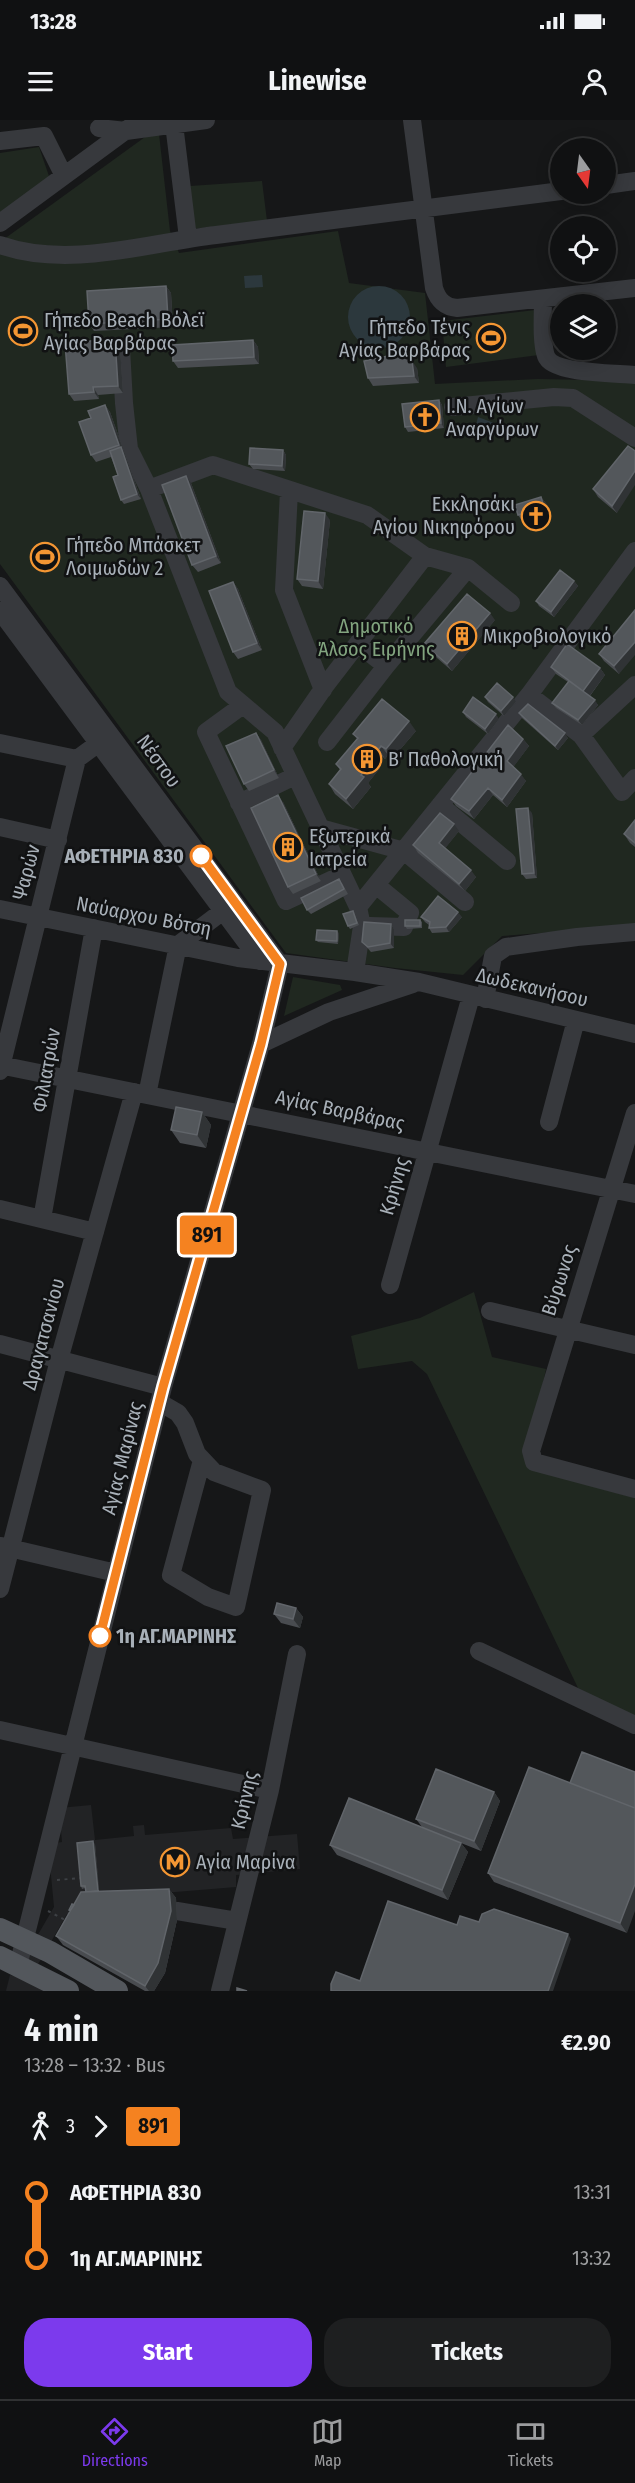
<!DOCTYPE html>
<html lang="en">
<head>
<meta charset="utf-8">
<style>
  body { margin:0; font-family:"Fira Sans Condensed",sans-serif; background:#1e1f20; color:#f1f3f6; height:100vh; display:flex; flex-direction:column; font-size:22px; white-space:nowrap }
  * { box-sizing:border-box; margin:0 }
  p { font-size:20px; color:#9c9d9f }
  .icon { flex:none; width:33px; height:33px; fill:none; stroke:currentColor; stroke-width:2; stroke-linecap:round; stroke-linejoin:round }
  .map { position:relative; height:1871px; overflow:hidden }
  .sheet { display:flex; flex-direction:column; background:#101112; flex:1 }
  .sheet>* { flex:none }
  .badge { padding:0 12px; border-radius:4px; font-size:21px; line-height:39px }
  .needle { width:39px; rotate:166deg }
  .fabs { position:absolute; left:550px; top:18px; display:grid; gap:12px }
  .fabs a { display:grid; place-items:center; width:66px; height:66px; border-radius:50%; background:#101112; box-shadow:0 3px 15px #0003,0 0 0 2px #303132; font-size:30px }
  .map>.badge { position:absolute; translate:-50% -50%; box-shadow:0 0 0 3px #fff }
  .legs { display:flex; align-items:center; gap:9px; height:66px; padding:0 24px; font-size:20px }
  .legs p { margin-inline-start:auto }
  .overview { display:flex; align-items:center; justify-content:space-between; height:102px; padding:0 24px }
  h1 { font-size:33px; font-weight:700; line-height:45px }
  .button { display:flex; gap:12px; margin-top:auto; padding:12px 24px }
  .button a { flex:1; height:69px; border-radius:24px; background:#7c3aed; color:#fff; font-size:24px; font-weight:700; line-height:69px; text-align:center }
  .button a+a { background:#1e1f20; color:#f1f3f6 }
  ul { padding:0 24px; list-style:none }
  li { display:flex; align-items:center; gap:21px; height:66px; font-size:22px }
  li i { display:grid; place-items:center; width:9px; height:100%; margin:0 8px; background:currentColor }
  li i::after { content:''; width:15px; height:15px; margin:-8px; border:4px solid; border-radius:50%; background:#101112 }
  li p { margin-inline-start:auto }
  li:first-child i { background:linear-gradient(#0000 50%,currentColor 0) }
  li:last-child i { background:linear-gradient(currentColor 50%,#0000 0) }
  .status { display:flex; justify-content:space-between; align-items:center; height:42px; padding:0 30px; background:#101112; direction:ltr }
  .status svg { height:16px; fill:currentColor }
  header { display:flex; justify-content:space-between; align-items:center; height:78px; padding:0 24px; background:#101112; font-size:27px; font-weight:700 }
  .tab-bar { display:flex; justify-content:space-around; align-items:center; height:84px; border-top:2px solid #303132; background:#101112; font-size:16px; color:#9c9d9f }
  .tab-bar a { display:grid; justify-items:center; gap:3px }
  .tab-bar .active { color:#7c3aed }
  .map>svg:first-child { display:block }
  .built { fill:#222325 }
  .green { fill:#202820 }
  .water { fill:#2c383d }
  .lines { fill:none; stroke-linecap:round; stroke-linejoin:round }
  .path { stroke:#3d4044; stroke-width:2; stroke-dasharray:3 4.5; stroke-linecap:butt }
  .minor { stroke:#37393d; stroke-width:18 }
  .major { stroke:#53575c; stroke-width:22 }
  .wall { fill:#494c50 }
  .shaded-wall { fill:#303335 }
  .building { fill:#53575b; stroke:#61656a; stroke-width:1.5 }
  .line-1-casing { stroke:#fff; stroke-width:14 }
  .line-1 { stroke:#f58220; stroke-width:9 }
  .stop-1-dot { fill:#fff; stroke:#f58220; stroke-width:3 }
  .labels { text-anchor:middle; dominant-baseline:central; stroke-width:5; stroke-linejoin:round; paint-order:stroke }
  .poi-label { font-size:20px; fill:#a8b0b8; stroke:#111213; text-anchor:start }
  .park-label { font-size:20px; fill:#82a47f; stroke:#111213 }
  .street-label { font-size:20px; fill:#a8b0b8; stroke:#111213 }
  .stop-label { font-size:20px; font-weight:bold; fill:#a8b0b8; stroke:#111213; text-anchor:end }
</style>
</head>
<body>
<div class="status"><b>13:28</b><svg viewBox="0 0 49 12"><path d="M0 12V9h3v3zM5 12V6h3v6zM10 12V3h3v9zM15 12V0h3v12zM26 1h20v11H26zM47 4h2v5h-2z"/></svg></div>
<header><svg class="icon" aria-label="menu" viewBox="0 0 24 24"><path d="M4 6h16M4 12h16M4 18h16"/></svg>Linewise<svg class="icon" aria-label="person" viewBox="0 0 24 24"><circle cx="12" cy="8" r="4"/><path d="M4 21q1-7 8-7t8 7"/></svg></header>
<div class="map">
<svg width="635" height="1871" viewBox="0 0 635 1871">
  <rect width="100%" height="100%" fill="#161718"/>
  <path class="built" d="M91,1685L95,1720L134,1716L133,1706L144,1705L145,1715L231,1708L233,1719L297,1714L300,1749L236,1755V1767L151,1774L77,1799L67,1794L29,1860L48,1871H6L10,1855L14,1856L54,1787L48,1724L62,1722L59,1688Z"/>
  <path class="green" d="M159,14L170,111L179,133L338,111L349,163L425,173L435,264L538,259L635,261V806L502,816L463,855L395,848L286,833L0,444V122L145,17Z
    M39,27L50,59L0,97V33Z
    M262,61L267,101L193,109L190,66Z
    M535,190L539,235L446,247L442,201Z
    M293,857L340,865L342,870L284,896Z
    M474,1172L492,1237L546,1249L526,1341L531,1349L635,1378V1598L578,1568L427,1254L412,1241L358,1249L351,1216L420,1198Z"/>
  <path class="water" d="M262,155L263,167L245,168L244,156Z
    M348 197a31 31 0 1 1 62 0a31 31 0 1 1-62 0Z
    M478,297L494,303L487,315L475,309Z"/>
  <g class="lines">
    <path class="path" d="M57,1760L81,1758
      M48,1791L67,1801"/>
    <path class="minor" d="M412,0L434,168C438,180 444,187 457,188L635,168
      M174,4L188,118
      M99,8L126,11L206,0
      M0,21L44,16L64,56
      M606,65L635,61
      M0,103L140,0
      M0,125C69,149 147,123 216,115C331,100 446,85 561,71
      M543,179C543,194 541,222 546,236C552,254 616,253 635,255
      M121,228L124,283L129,329L149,369L228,572L275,612L358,787
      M453,287L554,277L573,278L635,318
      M149,369L213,345L367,395L425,436L468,448L511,483
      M289,371L284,470L323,570
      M0,466L280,844
      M0,491L260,841
      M358,524L386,546
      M529,575L581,615L622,672L635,658
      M243,585L206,612L286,781L342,755
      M581,615L635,565
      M327,622L386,546L468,448
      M0,623L77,639
      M282,628L325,566L425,436
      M239,683L295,656
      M440,685L507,741
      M0,707L58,720
      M320,708L404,731L465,782
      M0,789L238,838L355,852L419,862L635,914
      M370,806L404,807L410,793L376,765
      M355,852L362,806L358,787L529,575L635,431
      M485,879L493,836L506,827L577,817L635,812
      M261,924L329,892L413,864
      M0,945L635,1074
      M0,951L77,639L107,617
      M147,975L178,825L223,791
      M635,993L531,1331L534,1342L635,1369
      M549,1002L576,900
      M0,1089L95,1112
      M42,1099L94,808
      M390,1165L471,876
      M490,1191L635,1225
      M0,1224L163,1267
      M159,1282L178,1293L185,1303L197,1334L214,1352L262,1370L236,1487L208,1477L171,1455L202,1340
      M1,1426L116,1453
      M0,1469L59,1240L134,972
      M479,1531L635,1605
      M0,1610L270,1670
      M177,1791L237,1801
      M18,1846L163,1267L261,924L280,844
      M220,1871L270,1670L297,1534"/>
    <path class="major" d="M0,1809L50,1832L117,1871
      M0,1837L68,1871"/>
  </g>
  <path class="wall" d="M166,166L171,173L173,207L94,211L89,204Z
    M115,219L120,227L123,273L98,275L99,279L74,281L69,274Z
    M253,220L258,227L259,244L178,248L173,241Z
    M417,248L419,263L373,266L368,258Z
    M439,280L442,285L444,308L408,312L405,307Z
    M105,285L110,292L141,379L124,384L121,380L118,355L111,337L96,342L91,335V298Z
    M628,326L617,393L598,377L593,369Z
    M283,330L286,335L285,351L253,349L249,344Z
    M191,363L221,443L198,452L192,445Z
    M541,377L548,386L551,397L525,405L518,395Z
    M330,400L323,469L302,466L297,459Z
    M574,461L578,466L554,497L539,486L536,481Z
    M233,462L238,469L262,530L238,539L233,532Z
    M635,490L619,554L604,541L599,534Z
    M495,500L452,551L429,531L424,524Z
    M551,547L600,548L605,555L590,576L598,585L582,605L556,588L552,583L568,562L556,554Z
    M485,577L516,582L504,596L488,582Z
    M463,592L499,599L488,614L466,597Z
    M519,593L568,618L558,630L522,598Z
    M416,611L392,639L388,635L385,639L382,636L377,643L380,648L368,663L371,667L353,689L335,674L329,664L340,650L336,644L357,619L353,614Z
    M256,613L261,620L279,658L249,671L244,664Z
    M523,619L529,626L513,647L526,661L507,687L493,675L474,699L456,686L451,679Z
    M283,682L321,761L293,774L288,767Z
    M532,693L537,758L526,759L522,754Z
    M635,700V727L630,723L624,714Z
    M459,711L445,728L476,757L465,771L418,733L413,725Z
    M342,763L348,774L311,794L307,790Z
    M353,791L359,805L350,809L348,806Z
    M421,797H462L449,812L432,813L429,808V805L425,802Z
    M420,800L422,802V808L407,809L405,806Z
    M391,804L394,809V828L371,832L362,822Z
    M339,813L338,824L318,822L316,820Z
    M202,992L211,1005L206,1028L180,1023L171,1010Z
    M296,1488L303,1497L300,1508L281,1503L274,1494Z
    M529,1647L627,1813L494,1762L488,1753Z
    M494,1672L500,1681L481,1731L461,1723L468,1732L448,1780L337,1735L330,1725L422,1707L416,1699Z
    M95,1724L99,1771L169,1769L176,1778L177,1800L165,1853L154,1871H145L63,1825L56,1816L70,1792L69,1790L86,1772L85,1768L82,1769L81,1766Z"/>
  <path class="shaded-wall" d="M166,166L171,173L173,207L168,199Z
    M115,219L120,227L123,273L118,266Z
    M253,220L258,227L259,244L254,237Z
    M412,241L417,248L419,263L414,256Z
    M93,267L98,275L99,279L94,272Z
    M439,280L442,285L444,308L441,303Z
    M105,285L110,292L141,379L137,374Z
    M283,330L286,335L285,351L282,346Z
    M635,351V365L617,393L612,386Z
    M186,356L191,363L221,443L216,436Z
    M541,377L548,386L551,397L544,387Z
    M325,393L330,400L323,469L318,461Z
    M574,461L578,466L554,497L551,492Z
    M233,462L238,469L262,530L257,523Z
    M490,493L495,500L452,551L447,544Z
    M635,522V535L619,554L614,546Z
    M600,548L605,555L588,578L583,571Z
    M513,577L516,582L504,596L501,591Z
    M595,580L598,585L582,605L578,600Z
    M496,594L499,599L488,614L485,609Z
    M409,601L416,611L392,639L386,629Z
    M256,613L261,620L279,658L274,650Z
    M565,613L568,618L558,630L555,626Z
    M523,619L529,626L512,649L507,641Z
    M381,626L388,635L385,639L379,629Z
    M376,627L382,636L377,643L380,648L368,663L371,667L353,689L346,679L369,635Z
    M521,654L526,661L507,687L502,680Z
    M488,668L493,675L474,699L469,691Z
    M278,675L283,682L321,761L316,754Z
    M528,688L532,693L537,758L534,753Z
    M454,704L459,711L444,730L439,723Z
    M471,750L476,757L465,771L459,764Z
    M458,792L462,797L449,812L446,807Z
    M391,804L394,809V828L390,823Z
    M337,811L339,813L338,824L337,821Z
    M202,992L211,1005L206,1028L197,1015Z
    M296,1488L303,1497L300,1508L293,1499Z
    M494,1672L500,1681L481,1731L474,1721Z
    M93,1721L95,1724L100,1779L98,1776Z
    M461,1723L468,1732L448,1780L442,1770Z
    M635,1764V1791L627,1813L620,1803Z
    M169,1769L176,1778L177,1800L165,1853L154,1871H149L145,1866Z
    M568,1814L571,1819L553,1871H548Z"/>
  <path class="building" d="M166,166L168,199L89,204L87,171Z
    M115,219L118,266L93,267L94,272L69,274L65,223Z
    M253,220L254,237L173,241L172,225Z
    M397,234L412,241L414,256L368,258L364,241Z
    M439,280L441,303L405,307L402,284Z
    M105,285L119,325L91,335L79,302L91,298L88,291Z
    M628,326L635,331V351L612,386L593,369Z
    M121,327L137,374L121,380L113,357L118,355L110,331Z
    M250,328L283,330L282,346L249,344Z
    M186,356L216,436L192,445L162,365Z
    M541,377L544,387L518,395L515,385Z
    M304,391L325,393L318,461L297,459Z
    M560,450L574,461L551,492L536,481Z
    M233,462L257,523L233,532L209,471Z
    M467,474L490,493L447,544L424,524Z
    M635,490V522L614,546L599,534Z
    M567,524L600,548L583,571L551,547Z
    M569,561L595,580L578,600L552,583Z
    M497,563L513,577L501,591L485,577Z
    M473,577L496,594L485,609L463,592Z
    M382,579L409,601L386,629L381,626L379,629L376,627L369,635L374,639L361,655L364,657L346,679L329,664L341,649L336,644L358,618L353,614Z
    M528,584L565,613L555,626L519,593Z
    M508,605L523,619L507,641L521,654L502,680L488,668L469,691L451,679Z
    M256,613L274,650L244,664L226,626Z
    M278,675L316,754L288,767L251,688Z
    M528,688L534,753L522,754L516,689Z
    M440,693L454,704L439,723L471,750L459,764L413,725Z
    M635,700V723L624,714Z
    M339,759L344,769L307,790L301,778Z
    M438,776L458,792L446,807L429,808L430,802L421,797Z
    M353,791L357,803L348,806L343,794Z
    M405,800H420V806H405Z
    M364,802L391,804L390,823L368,827L362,822Z
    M317,810L337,811V821L316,820Z
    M176,987L202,992L197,1015L171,1010Z
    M277,1483L296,1488L293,1499L274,1494Z
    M582,1632L635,1652V1688L570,1663Z
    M529,1647L635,1688V1764L620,1803L488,1753Z
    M436,1649L494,1672L474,1721L416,1699Z
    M349,1678L461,1723L442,1770L330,1725Z
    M93,1721L98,1771L86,1772L85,1766H81L77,1723Z
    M169,1769L171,1791L158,1843L145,1866L56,1816L81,1772Z
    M388,1781L457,1805L460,1796L479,1802L482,1794L494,1789L568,1814L548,1871H331V1864L336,1852L360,1861Z
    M72,1784L74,1785L70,1791L69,1790Z
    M237,1868L247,1871H237Z"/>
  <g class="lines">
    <g class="line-1-casing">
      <path id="line-1" d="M100,1516L163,1267L261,924L280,844L201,736"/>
    </g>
    <use href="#line-1" class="line-1"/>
  </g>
  <defs>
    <g id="stadium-ring" transform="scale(1.5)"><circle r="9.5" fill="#111213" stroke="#f49633" stroke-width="1.5"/><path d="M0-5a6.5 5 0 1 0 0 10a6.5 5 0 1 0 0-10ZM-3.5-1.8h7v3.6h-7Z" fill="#f49633"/></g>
    <g id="church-ring" transform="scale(1.5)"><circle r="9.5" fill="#111213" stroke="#f49633" stroke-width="1.5"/><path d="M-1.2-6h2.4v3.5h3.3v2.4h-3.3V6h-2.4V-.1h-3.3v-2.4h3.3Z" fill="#f49633"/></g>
    <g id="building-ring" transform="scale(1.5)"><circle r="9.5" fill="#111213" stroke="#f49633" stroke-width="1.5"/><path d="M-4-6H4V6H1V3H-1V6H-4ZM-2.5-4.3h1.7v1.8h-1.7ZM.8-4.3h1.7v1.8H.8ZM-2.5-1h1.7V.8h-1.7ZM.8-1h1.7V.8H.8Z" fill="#f49633"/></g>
    <g id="metro-ring" transform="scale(1.5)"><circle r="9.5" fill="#111213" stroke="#f49633" stroke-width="1.5"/><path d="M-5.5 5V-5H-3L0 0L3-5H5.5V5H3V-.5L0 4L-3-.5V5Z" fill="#f49633"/></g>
  </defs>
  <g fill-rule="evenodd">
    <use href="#stadium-ring" x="23" y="211"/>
    <use href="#stadium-ring" x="491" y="218"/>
    <use href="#church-ring" x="425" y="297"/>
    <use href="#church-ring" x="536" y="396"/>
    <use href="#stadium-ring" x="45" y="437"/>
    <use href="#building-ring" x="462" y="516"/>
    <use href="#building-ring" x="367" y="639"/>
    <use href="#building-ring" x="288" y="727"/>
    <use href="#metro-ring" x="175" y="1742"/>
  </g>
  <g class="stop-1-dot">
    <circle cx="201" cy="736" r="10"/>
    <circle cx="100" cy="1516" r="10"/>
  </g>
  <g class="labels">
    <g class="poi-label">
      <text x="44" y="200">Γήπεδο Beach Βόλεϊ<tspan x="44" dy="23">Αγίας Βαρβάρας</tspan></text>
      <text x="470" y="207" text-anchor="end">Γήπεδο Τένις<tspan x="470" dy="23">Αγίας Βαρβάρας</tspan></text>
      <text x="446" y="286">Ι.Ν. Αγίων<tspan x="446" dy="23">Αναργύρων</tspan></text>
      <text x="515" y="384" text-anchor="end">Εκκλησάκι<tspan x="515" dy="23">Αγίου Νικηφόρου</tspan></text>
      <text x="66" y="425">Γήπεδο Μπάσκετ<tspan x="66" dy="23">Λοιμωδών 2</tspan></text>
      <text x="483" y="516">Μικροβιολογικό</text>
      <text x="388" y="639">Β' Παθολογική</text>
      <text x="309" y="716">Εξωτερικά<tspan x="309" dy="23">Ιατρεία</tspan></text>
      <text x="196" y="1742">Αγία Μαρίνα</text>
    </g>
    <g class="park-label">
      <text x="376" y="506">Δημοτικό<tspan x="376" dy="23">Άλσος Ειρήνης</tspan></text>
    </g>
    <g class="street-label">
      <text transform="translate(159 641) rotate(54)">Νέστου</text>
      <text transform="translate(26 752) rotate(-75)">Ψαρών</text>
      <text transform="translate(144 796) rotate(11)">Ναύαρχου Βότση</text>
      <text transform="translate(532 867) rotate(13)">Δωδεκανήσου</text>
      <text transform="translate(46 950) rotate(-80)">Φιλιατρών</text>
      <text transform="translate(340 990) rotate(12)">Αγίας Βαρβάρας</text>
      <text transform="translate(394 1066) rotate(-74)">Κρήνης</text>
      <text transform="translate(559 1160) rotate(-72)">Βύρωνος</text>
      <text transform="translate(43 1214) rotate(-75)">Δραγατσανίου</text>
      <text transform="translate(122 1338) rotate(-76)">Αγίας Μαρίνας</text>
      <text transform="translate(244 1680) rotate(-77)">Κρήνης</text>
    </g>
    <g class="stop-label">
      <text x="184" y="736">ΑΦΕΤΗΡΙΑ 830</text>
      <text x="116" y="1516" text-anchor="start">1η ΑΓ.ΜΑΡΙΝΗΣ</text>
    </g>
  </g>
</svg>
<div class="fabs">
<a><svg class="needle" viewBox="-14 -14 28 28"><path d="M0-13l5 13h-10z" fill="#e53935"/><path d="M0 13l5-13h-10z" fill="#9c9d9f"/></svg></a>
<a><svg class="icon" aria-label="locate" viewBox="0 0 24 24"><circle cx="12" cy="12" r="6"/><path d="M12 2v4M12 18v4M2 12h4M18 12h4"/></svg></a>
<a><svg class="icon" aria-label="layers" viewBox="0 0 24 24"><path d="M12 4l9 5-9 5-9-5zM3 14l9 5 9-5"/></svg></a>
</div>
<b class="badge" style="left:207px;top:1115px;background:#f58220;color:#111">891</b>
</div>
<section class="sheet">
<div class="overview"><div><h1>4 min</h1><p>13:28 – 13:32 · Bus</p></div><b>€2.90</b></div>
<div class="legs"><svg class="icon" aria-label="walk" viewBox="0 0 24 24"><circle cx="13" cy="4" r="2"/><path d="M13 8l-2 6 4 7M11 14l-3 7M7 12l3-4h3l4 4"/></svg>3<svg class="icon" aria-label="forward" viewBox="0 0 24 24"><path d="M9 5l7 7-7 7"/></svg><b class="badge" style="background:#f58220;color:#111">891</b></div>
<ul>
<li><i style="color:#f58220"></i><b>ΑΦΕΤΗΡΙΑ 830</b><p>13:31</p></li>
<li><i style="color:#f58220"></i><b>1η ΑΓ.ΜΑΡΙΝΗΣ</b><p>13:32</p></li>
</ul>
<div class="button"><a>Start</a><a>Tickets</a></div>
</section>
<nav class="tab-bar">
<a class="active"><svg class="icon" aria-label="directions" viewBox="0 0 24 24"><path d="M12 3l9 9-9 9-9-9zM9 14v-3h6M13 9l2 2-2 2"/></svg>Directions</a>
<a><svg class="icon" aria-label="map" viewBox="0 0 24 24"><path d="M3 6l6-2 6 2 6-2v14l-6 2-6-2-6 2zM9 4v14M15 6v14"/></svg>Map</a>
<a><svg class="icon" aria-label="tickets" viewBox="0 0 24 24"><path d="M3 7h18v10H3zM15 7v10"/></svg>Tickets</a>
</nav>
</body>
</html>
